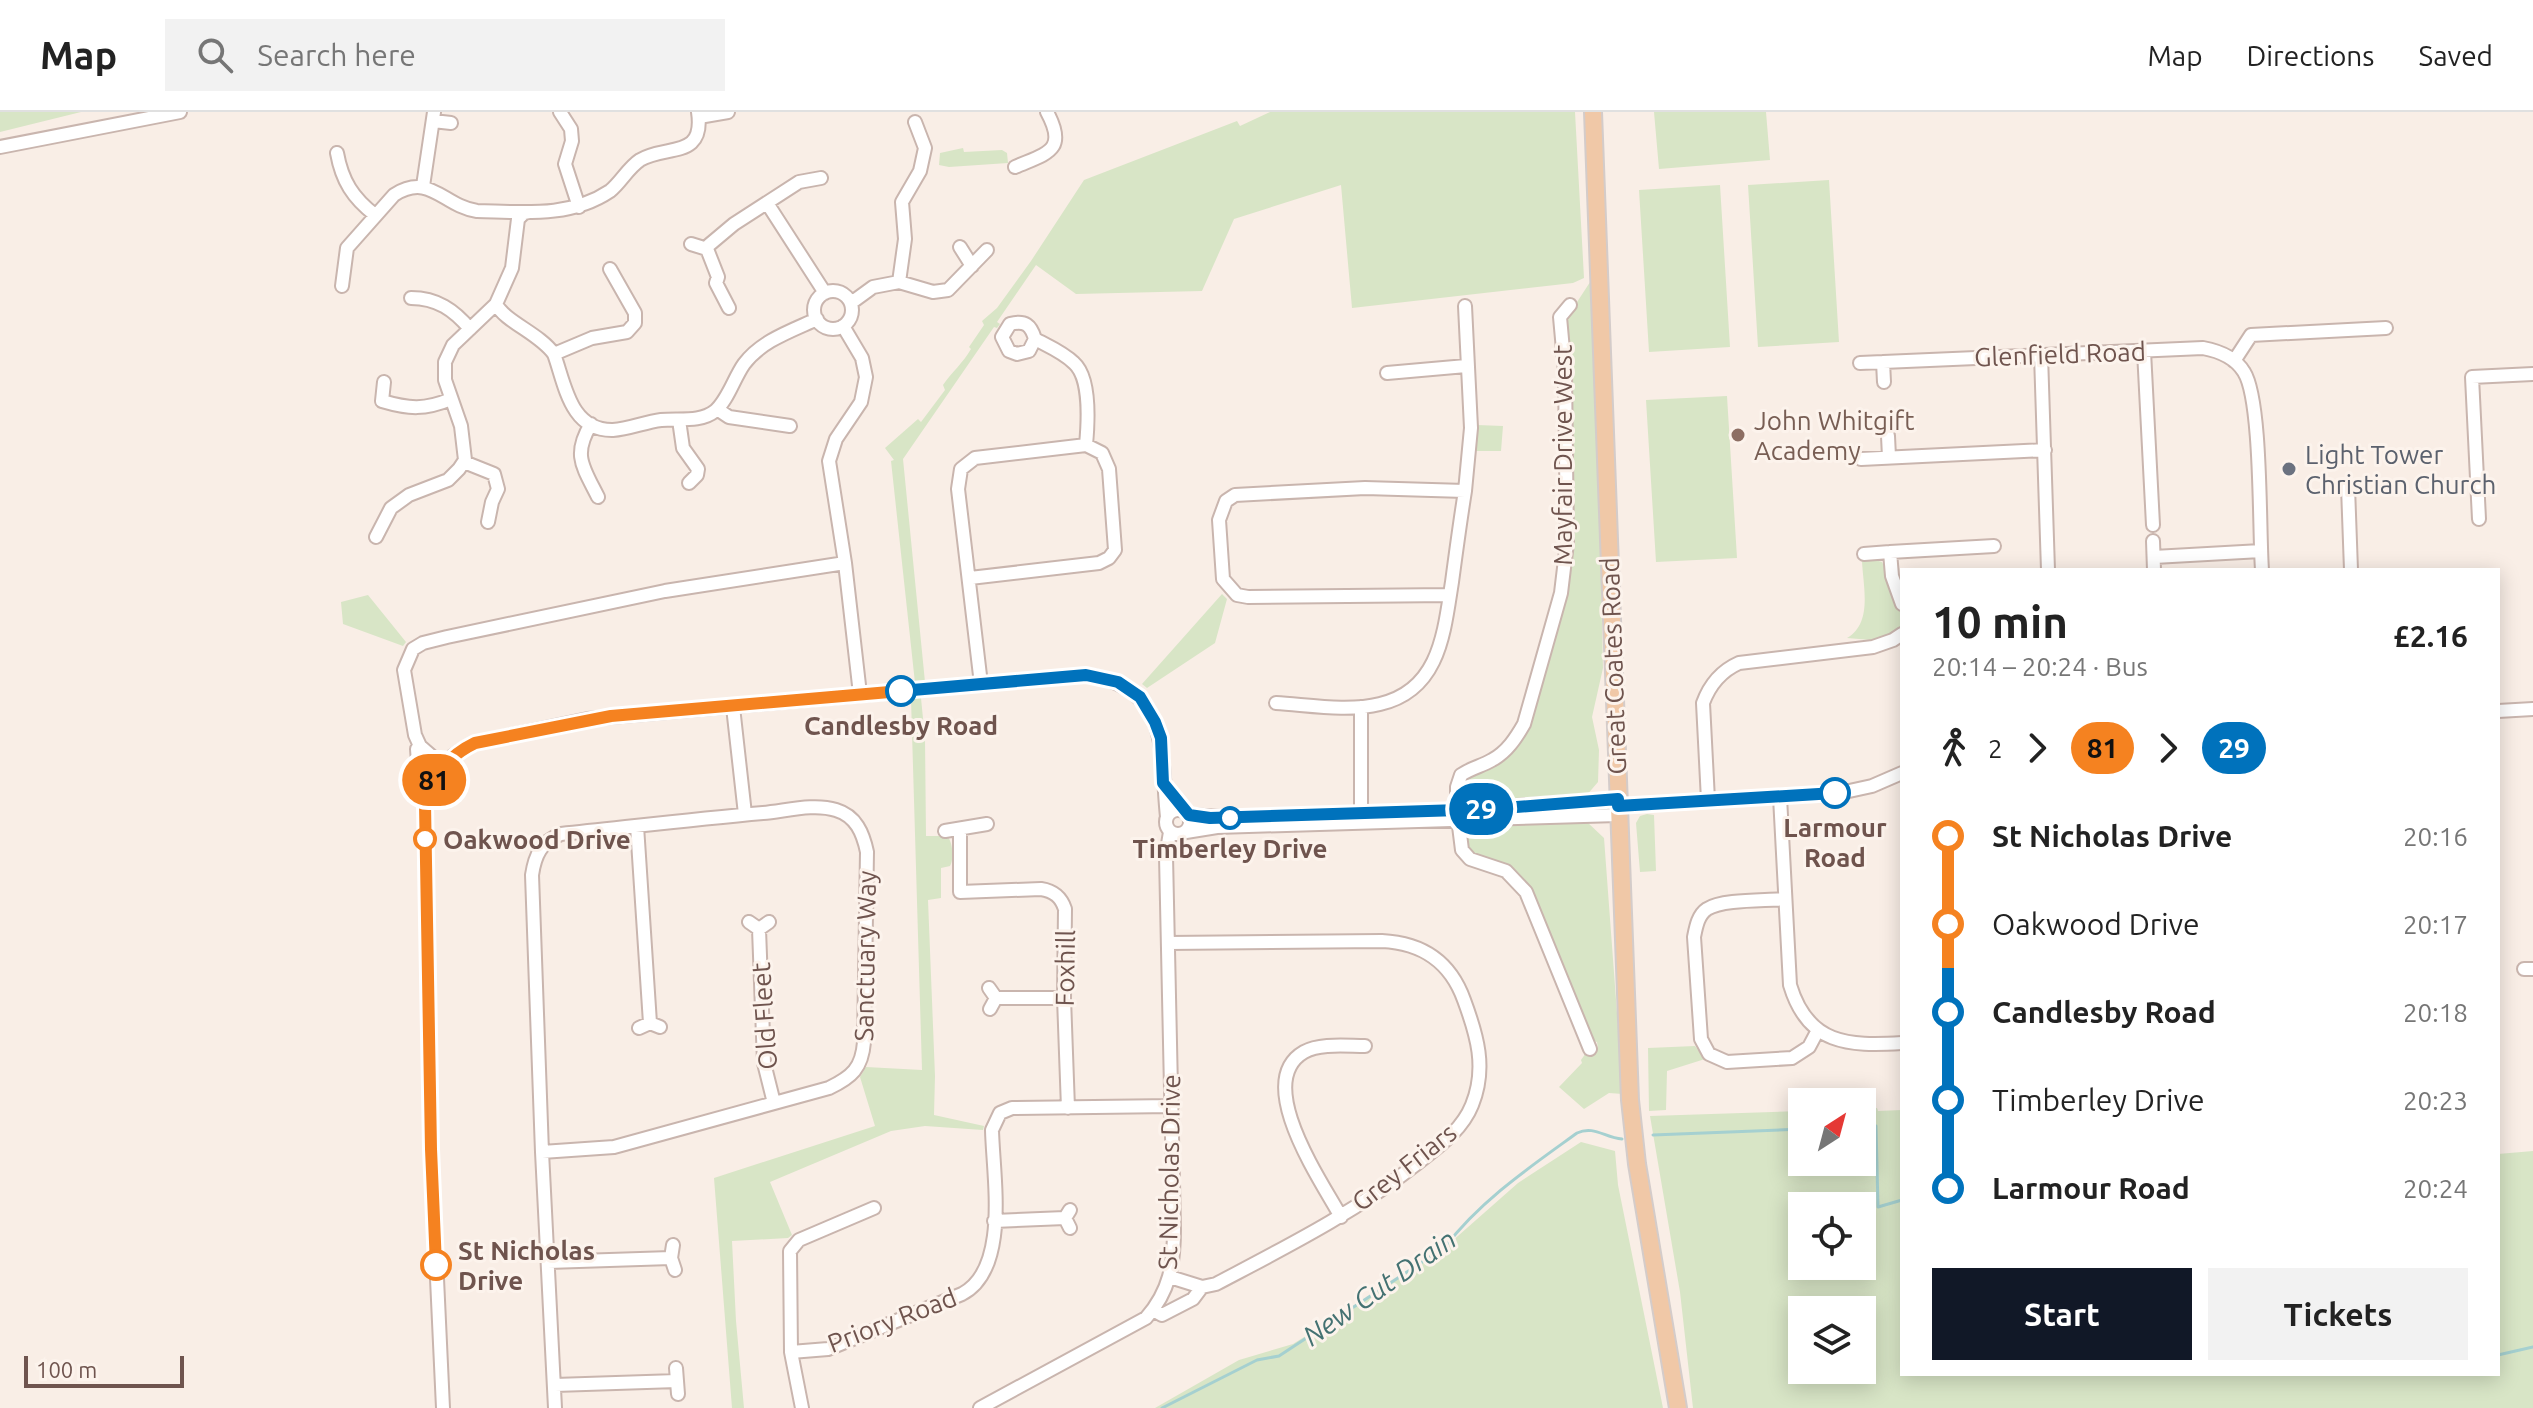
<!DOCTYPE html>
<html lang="en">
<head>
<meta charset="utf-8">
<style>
  body { margin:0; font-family:Ubuntu,sans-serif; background:#f2f2f2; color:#222; height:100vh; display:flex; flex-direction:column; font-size:30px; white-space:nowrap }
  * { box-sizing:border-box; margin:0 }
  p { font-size:26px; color:#767676 }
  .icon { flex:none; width:44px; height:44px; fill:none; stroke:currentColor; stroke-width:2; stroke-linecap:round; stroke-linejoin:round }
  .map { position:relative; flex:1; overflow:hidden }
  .details { position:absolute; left:1900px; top:456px; width:600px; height:808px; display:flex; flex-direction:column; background:#fff; border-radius:0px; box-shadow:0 4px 20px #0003 }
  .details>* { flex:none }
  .badge { padding:0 16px; border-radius:26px; font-size:28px; line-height:52px }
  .needle { width:52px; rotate:36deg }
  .fabs { position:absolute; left:1788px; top:976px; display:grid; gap:16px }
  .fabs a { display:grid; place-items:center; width:88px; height:88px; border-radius:0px; background:#fff; box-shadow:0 4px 20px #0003; font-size:40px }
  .scale { position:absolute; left:24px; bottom:20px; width:160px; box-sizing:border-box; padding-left:8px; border:4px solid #6f544e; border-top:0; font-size:22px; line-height:28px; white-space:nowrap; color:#6f544e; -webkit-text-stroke:6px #fcf3ec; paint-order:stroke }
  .map>.badge { position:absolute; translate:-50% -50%; box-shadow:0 0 0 4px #fff }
  .legs { display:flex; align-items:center; gap:12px; height:88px; padding:0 32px; font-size:26px }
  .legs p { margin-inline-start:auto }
  .overview { display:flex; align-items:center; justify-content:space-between; height:136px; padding:0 32px }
  h1 { font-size:44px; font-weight:700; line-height:60px }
  .action { display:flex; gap:16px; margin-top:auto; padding:16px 32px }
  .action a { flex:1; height:92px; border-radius:0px; background:#111827; color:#fff; font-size:32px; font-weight:700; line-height:92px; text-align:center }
  .action a+a { background:#f2f2f2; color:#222 }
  ul { padding:0 32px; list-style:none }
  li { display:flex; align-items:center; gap:28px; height:88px; font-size:30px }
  li i { display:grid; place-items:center; width:12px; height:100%; margin:0 10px; background:currentColor }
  li i::after { content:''; width:20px; height:20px; margin:-10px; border:6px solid; border-radius:50%; background:#fff }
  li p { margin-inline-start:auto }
  li:first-child i { background:linear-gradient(#0000 50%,currentColor 0) }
  li:last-child i { background:linear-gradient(currentColor 50%,#0000 0) }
  header { display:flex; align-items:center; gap:48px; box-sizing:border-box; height:112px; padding:0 40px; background:#fff; border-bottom:2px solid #e0e0e0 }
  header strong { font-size:38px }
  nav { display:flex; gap:44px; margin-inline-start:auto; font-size:28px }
  .search { width:560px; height:72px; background:#f2f2f2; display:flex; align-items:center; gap:20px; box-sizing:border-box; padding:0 28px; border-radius:0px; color:#767676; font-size:30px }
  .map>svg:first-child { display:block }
  .green { fill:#d8e5c6; fill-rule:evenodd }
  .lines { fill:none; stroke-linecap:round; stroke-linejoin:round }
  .stream { stroke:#a5d0d0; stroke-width:3 }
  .minor-casing { stroke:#c9b5ae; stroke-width:16 }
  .major-casing { stroke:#d4ccca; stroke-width:20 }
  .minor { stroke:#fff; stroke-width:12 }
  .major { stroke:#f0c8a7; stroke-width:16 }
  .line-1-casing { stroke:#fff; stroke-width:18 }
  .line-2-casing { stroke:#fff; stroke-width:18 }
  .line-1 { stroke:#f58220; stroke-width:12 }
  .line-2 { stroke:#0072bc; stroke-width:12 }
  .education-dot { fill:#8d6e63; stroke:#fcf3ec; stroke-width:3 }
  .worship-dot { fill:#6b7280; stroke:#fcf3ec; stroke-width:3 }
  .stop-2-dot { fill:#fff; stroke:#0072bc; stroke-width:4 }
  .stop-1-dot { fill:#fff; stroke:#f58220; stroke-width:4 }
  .labels { text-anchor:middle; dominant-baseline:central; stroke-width:6; stroke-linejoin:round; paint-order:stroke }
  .street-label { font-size:26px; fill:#6f544e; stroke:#fcf3ec }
  .education-label { font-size:26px; fill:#785e54; stroke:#fcf3ec; text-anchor:start }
  .worship-label { font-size:26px; fill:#5b616d; stroke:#fcf3ec; text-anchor:start }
  .stop-label { font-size:26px; font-weight:bold; fill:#6f544e; stroke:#fcf3ec }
  .water-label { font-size:28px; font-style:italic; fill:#447272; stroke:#fcf3ec }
</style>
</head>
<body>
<header>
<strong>Map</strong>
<div class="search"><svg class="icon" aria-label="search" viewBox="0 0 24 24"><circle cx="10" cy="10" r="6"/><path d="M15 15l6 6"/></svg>Search here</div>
<nav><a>Map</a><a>Directions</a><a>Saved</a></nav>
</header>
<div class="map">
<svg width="2533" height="1296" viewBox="0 0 2533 1296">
  <rect width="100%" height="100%" fill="#f9eee6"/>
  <path class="green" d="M0,0H81L0,20Z
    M1270,0H1575L1584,166L1573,171L1352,196L1341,73L1234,107L1202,179L1076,182L1036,153L997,210L1000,212L997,216L994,215L903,347L925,570L915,571L891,349L894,348L885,336L918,307L921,310L945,278L943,273C952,260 963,251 971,237L969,235L984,213L982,209L997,196L1031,149L1084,68L1237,9L1240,14Z
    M1654,0H1766L1770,48L1659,57Z
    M963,36L964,40L1002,38L1007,41L1008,51L949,55L939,53L940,41Z
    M1829,68L1839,230L1758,235L1748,73Z
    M1720,73L1730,235L1649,240L1639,78Z
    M1594,164L1603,556L1592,605L1599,638L1598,670L1586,684L1474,690L1461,680V669L1516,631L1571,436L1572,342L1566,207Z
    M1727,284L1737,446L1656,450L1646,288Z
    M1477,313L1503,314L1501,339H1476Z
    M1875,448L1882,450L1885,456L1902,500L1900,519L1871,528L1847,526C1873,511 1863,474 1862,449Z
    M1222,482L1227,487L1215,531L1147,576L1142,572Z
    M368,483L406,530L403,534L343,512L341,490Z
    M921,586L925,627L926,724H947C953,730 954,747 950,754L941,756V786L928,788L935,964L934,1003L984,1014L983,1018L925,1014L891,1019L770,1070L792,1123L788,1126L732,1129L736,1209L744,1296H732L714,1066L875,1014L860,965L866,955L922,958L911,587Z
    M1647,702L1654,703L1656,759L1640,760L1636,711L1640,704Z
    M1586,709L1604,726L1623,982L1609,981L1584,997L1559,975L1582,951L1581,948L1588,938L1598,937L1597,930L1588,927L1526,771L1468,743L1465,725L1480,715Z
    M1695,934L1705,947L1667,959L1666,998L1649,999L1648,936Z
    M1877,996L1878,999L1902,998V1262H2498V1042L2533,1039V1296H1693L1680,1180L1650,1004L1802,999V1050H1862V997ZM1862,1094V1154H1802V1094ZM1802,1198H1862V1258H1802Z
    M1581,1030L1615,1039L1618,1073L1663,1296H1155L1239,1248L1293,1232L1442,1138L1518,1071Z"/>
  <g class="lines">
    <path class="stream" d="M1862,1014H1876L1878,1095L1902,1088
      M1653,1023L1802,1017
      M2498,1243L2533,1235
      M1162,1296L1257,1248L1279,1244L1445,1135C1481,1088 1530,1055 1577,1021C1594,1013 1605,1026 1622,1027"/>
    <g class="minor-casing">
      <path id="minor" d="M560,0L571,17L572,29L565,52L579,95
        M699,5L728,0
        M433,9L451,11
        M915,10L925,36L920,59L902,90L905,127L899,170L933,180L948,178L987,138
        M0,35L180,0
        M337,41C342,69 353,86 375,103
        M1015,55C1047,41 1068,39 1047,0
        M423,74L434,0
        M767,91L825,181
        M691,132L707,137
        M960,135L972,154
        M342,174L347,136L394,83C430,60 443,94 477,99C522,100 570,106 610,79C621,70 628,56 640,48C666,32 705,48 698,0
        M814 198a19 19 0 1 1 38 0a19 19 0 1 1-38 0Z
        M411,186C437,186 454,198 470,217
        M851,191L873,175L899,170
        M496,192C505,210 539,221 554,242C565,272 570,319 613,318C629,317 645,310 661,308C678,306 700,311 715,299C728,288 734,266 744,252C761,229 791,219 817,207
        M1570,193L1560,205L1565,260L1567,431L1561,481L1524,612C1516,626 1507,640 1492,648C1482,654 1471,656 1461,663L1457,675V698L1462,738L1470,747L1506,759L1526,780L1590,937
        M729,196L716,171L718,165L707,137L709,133L734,112L799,70L821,66
        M843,214L862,246L866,265L861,290L836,327L829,349L845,451L860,582
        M2144,239L2153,413
        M554,242L592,226L627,220L635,211V201L610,157
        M2041,243L2048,458
        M2234,249L2251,223L2386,216
        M1883,250L1884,270
        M1860,251L2203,236C2219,239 2235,245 2244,260C2262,288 2259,418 2262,458
        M1387,261L1466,254
        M384,270L382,289C409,297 425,298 451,287
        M717,297L729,305L790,314
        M679,308L683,336L698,357L697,363L689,371
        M591,312C572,343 583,355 598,385
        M1888,324L1889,345
        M1861,347L2045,338
        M464,350L494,362L498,377L492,390L488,410
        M2348,375L2351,458
        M1465,379L1471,316L1465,194
        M2479,407L2472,265L2533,262
        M376,425L391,396L409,383L448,368L459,357L465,348L461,314L445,268V250L453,233L496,192L512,156L518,107L524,101L529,100
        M2153,429L2154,458
        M1864,442L1890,440
        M2154,445L2261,439
        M970,466L1099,451L1109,446L1115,438L1109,357L1102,341L1086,333C1088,312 1091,266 1074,251C1063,240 1048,234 1035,227C1031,213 1025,208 1010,212L1002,225L1009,239L1017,242L1029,239L1035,227
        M1902,492L1892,464L1890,440L1994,434
        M981,572L958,377L961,357L975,346L1086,333
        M1276,591C1309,593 1348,600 1380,592C1440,578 1444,520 1452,470C1456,440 1460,410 1465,379L1365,376L1235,383L1226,389L1219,408L1223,467L1237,483L1248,485L1450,483
        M733,595L745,702
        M1361,595V707
        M2498,599L2533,597
        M420,634L417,637L420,677L428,681
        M443,654L420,634L415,623L404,558L413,537L423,531L447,525L665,479L845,451
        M1780,685L1790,873C1808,933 1848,934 1902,931
        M1708,688L1703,591C1710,572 1721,559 1739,551L1873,535L1893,528L1902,522
        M1618,694L1840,681L1872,674L1902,661
        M1166 710a12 12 0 1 1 24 0a12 12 0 1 1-24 0Z
        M1189,703L1235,706L1457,698L1618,687
        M637,714L650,911
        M960,718V780L1041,777C1054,779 1061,785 1065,797L1064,886L1068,996
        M945,719L987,712
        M1186,720L1217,715L1618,703
        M1785,787C1765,789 1723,787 1707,797C1698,803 1696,815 1694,825L1701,927L1709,942L1727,950L1792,946L1809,935L1818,918
        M749,810L759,817L769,810
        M759,817L764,951L774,991
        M1168,831L1382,829C1422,831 1450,849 1464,888C1477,923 1487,956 1472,993C1462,1018 1439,1034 1419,1050C1356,1100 1286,1135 1216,1172L1202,1175L1170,1165
        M2524,857H2533
        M989,876L996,886L990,897
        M996,886H1064
        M639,916L650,911L660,915
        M542,1040L614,1035L829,976C852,965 862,956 864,930L867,740C863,721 856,704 836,698C814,691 786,699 763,701C696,707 628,715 561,722C541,730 535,743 532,763L542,1040L555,1296
        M1341,1105C1322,1070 1252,970 1304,940C1320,931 1346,934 1365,934
        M994,1109L1065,1106
        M1070,1116L1065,1106L1070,1098
        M673,1133L671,1146L675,1158
        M548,1150L671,1146
        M1153,1198L1162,1203L1193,1187L1202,1175
        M791,1240L828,1237L962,1182C1010,1157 993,1064 992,1018L1000,1001L1012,996L1172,994
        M676,1256L678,1282
        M555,1273L677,1269
        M443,1296L431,1037L425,692L437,662L453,644L465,636L475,631L588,607L1086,563C1171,575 1160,639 1167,705
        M802,1296L791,1240L790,1139L799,1128L874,1096
        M980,1296L1146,1206C1170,1179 1174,1152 1174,1117L1166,744L1170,720"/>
    </g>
    <g class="major-casing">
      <path id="major" d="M1593,0L1630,988L1637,1052L1678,1296"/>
    </g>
    <use href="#minor" class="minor"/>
    <use href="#major" class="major"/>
  </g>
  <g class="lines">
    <g class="line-1-casing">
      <path id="line-1" d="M436,1153L431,1037L425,692C434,663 448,644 475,631L611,604L901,579"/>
    </g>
    <g class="line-2-casing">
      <path id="line-2" d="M901,579L1086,563L1118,570L1140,585L1155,610L1161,626L1163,671L1189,703L1210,706L1491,697L1618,687V694L1835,681"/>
    </g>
    <use href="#line-1" class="line-1"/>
    <use href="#line-2" class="line-2"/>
  </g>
  <circle class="education-dot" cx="1738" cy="323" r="8"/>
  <circle class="worship-dot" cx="2289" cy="357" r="8"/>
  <g class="stop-2-dot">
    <circle cx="901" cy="579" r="14"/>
    <circle cx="1835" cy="681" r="14"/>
    <circle cx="1230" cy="706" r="10"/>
  </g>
  <g class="stop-1-dot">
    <circle cx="425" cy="727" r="10"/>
    <circle cx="436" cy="1153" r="14"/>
  </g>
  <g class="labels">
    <g class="street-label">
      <text transform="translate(2060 242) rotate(-2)">Glenfield Road</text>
      <text transform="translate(1562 343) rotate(-90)">Mayfair Drive West</text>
      <text transform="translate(1613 554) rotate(-92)">Great Coates Road</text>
      <text transform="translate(865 844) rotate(-89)">Sanctuary Way</text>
      <text transform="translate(1065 856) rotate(-89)">Foxhill</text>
      <text transform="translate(764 904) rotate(-94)">Old Fleet</text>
      <text transform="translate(1404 1055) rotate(-38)">Grey Friars</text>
      <text transform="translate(1169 1060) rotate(-89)">St Nicholas Drive</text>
      <text transform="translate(892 1208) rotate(-21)">Priory Road</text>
    </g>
    <g class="education-label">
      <text x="1754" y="308">John Whitgift<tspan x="1754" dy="30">Academy</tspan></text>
    </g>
    <g class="worship-label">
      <text x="2305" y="342">Light Tower<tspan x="2305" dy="30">Christian Church</tspan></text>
    </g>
    <g class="stop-label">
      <text x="901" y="613">Candlesby Road</text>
      <text x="1835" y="715">Larmour<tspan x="1835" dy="30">Road</tspan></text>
      <text x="443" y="727" text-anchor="start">Oakwood Drive</text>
      <text x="1230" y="736">Timberley Drive</text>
      <text x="458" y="1138" text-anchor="start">St Nicholas<tspan x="458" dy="30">Drive</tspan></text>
    </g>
    <g class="water-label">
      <text transform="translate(1379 1175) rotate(-35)">New Cut Drain</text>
    </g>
  </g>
</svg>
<div class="fabs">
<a><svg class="needle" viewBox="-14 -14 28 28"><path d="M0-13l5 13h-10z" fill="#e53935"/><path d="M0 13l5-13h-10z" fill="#767676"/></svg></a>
<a><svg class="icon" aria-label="locate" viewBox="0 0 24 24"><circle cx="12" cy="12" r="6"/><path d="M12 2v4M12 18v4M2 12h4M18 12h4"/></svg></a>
<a><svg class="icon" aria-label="layers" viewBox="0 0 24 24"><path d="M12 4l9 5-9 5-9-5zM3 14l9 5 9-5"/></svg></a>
</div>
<div class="scale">100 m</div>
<b class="badge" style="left:434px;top:668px;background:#f58220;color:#111">81</b>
<b class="badge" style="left:1481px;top:697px;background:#0072bc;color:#fff">29</b>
<section class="details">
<div class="overview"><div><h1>10 min</h1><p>20:14 – 20:24 · Bus</p></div><b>£2.16</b></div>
<div class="legs"><svg class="icon" aria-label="walk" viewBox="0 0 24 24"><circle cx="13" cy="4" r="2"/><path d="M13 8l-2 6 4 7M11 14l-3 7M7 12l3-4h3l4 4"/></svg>2<svg class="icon" aria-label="forward" viewBox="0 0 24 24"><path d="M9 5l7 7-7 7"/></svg><b class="badge" style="background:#f58220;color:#111">81</b><svg class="icon" aria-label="forward" viewBox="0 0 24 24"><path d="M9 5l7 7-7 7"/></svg><b class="badge" style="background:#0072bc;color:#fff">29</b></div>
<ul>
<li><i style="color:#f58220"></i><b>St Nicholas Drive</b><p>20:16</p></li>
<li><i style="color:#f58220"></i><span>Oakwood Drive</span><p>20:17</p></li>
<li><i style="color:#0072bc"></i><b>Candlesby Road</b><p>20:18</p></li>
<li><i style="color:#0072bc"></i><span>Timberley Drive</span><p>20:23</p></li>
<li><i style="color:#0072bc"></i><b>Larmour Road</b><p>20:24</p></li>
</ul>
<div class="action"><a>Start</a><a>Tickets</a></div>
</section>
</div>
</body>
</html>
